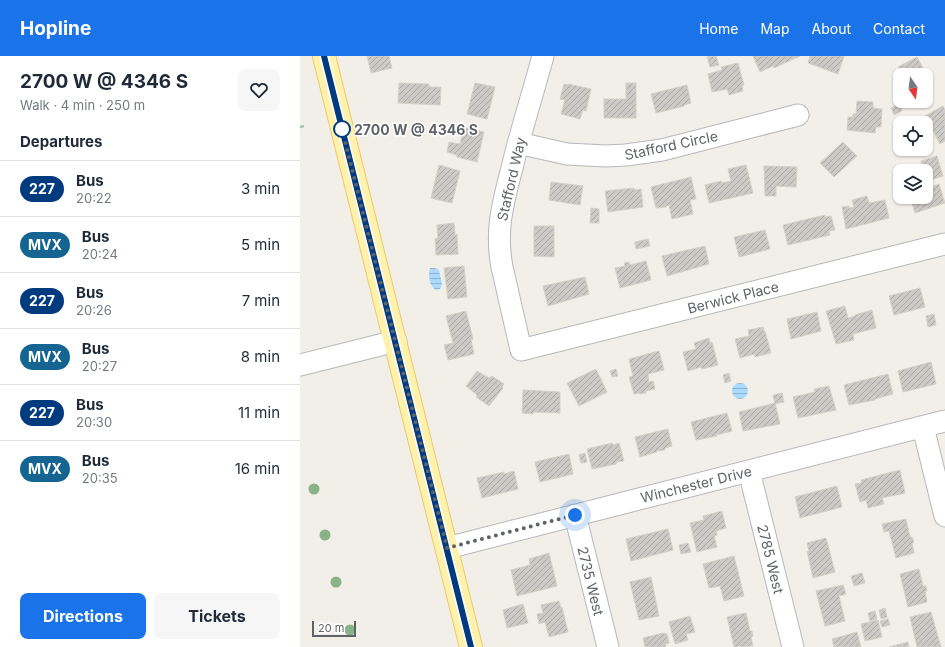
<!DOCTYPE html>
<html lang="en">
<head>
<meta charset="utf-8">
<style>
  body { margin:0; font-family:Inter,sans-serif; background:#f6f6f7; color:#1f2937; height:100vh; display:flex; flex-direction:column; font-size:15px; white-space:nowrap }
  * { box-sizing:border-box; margin:0 }
  p { font-size:13px; color:#747a83 }
  .icon { flex:none; width:22px; height:22px; fill:none; stroke:currentColor; stroke-width:2; stroke-linecap:round; stroke-linejoin:round }
  .map { position:relative; flex:1; overflow:hidden }
  .sheet { display:flex; flex-direction:column; background:#fff; width:300px }
  .sheet>* { flex:none }
  .badge { padding:0 8px; border-radius:13px; font-size:14px; line-height:26px }
  .needle { width:26px; rotate:166deg }
  .controls { position:absolute; left:593px; top:12px; display:grid; gap:8px }
  .controls a { display:grid; place-items:center; width:40px; height:40px; border-radius:8px; background:#fff; box-shadow:0 1px 3px #0004; font-size:20px }
  .scale { position:absolute; left:12px; bottom:10px; width:44px; box-sizing:border-box; padding-left:4px; border:2px solid #5f6368; border-top:0; font-size:11px; line-height:14px; white-space:nowrap; color:#5f6368; -webkit-text-stroke:3px #fff; paint-order:stroke }
  .you { position:absolute; width:20px; height:20px; margin:-10px; border:3px solid #fff; border-radius:50%; background:#1a73e8; box-shadow:0 0 0 6px #1a73e833 }
  .map>.badge { position:absolute; translate:-50% -50%; box-shadow:0 0 0 2px #fff }
  h2 { padding:0 20px; font-size:15px; line-height:36px }
  .round { display:grid; place-items:center; flex:none; width:42px; height:42px; border-radius:8px; background:#f6f6f7 }
  .head { display:flex; align-items:center; justify-content:space-between; height:68px; padding:0 20px }
  h1 { font-size:19px; font-weight:700; line-height:30px }
  .cta { display:flex; gap:8px; margin-top:auto; padding:8px 20px }
  .cta a { flex:1; height:46px; border-radius:8px; background:#1a73e8; color:#fff; font-size:16px; font-weight:700; line-height:46px; text-align:center }
  .cta a+a { background:#f6f6f7; color:#1f2937 }
  ul { padding:0; list-style:none }
  li { display:flex; align-items:center; gap:12px; height:56px; padding:0 20px; border-top:1px solid #e0e1e3 }
  li div { flex:1 }
  li b { display:block; font-size:15px }
  li em { font-style:normal }
  li .badge { min-width:44px; font-weight:700; text-align:center }
  header { display:flex; align-items:center; gap:24px; box-sizing:border-box; height:56px; padding:0 20px; background:#1a73e8; color:#fff }
  header strong { font-size:19px }
  nav { display:flex; gap:22px; margin-inline-start:auto; font-size:14px }
  main { display:flex; flex:1; min-height:0 }
  .map>svg:first-child { display:block }
  .water { fill:url(#water-rules) }
  .building { fill:url(#building-hatch); stroke:#d6d1c6 }
  .lines { fill:none; stroke-linecap:round; stroke-linejoin:round }
  .minor-casing { stroke:#b5b8bc; stroke-width:23 }
  .major-casing { stroke:#f2c960; stroke-width:24 }
  .path { stroke:#9cc7a9; stroke-width:2.5; stroke-dasharray:4 2; stroke-linecap:butt }
  .minor { stroke:#fff; stroke-width:21 }
  .major { stroke:#fff2af; stroke-width:22 }
  .tree { fill:#89b387 }
  .line-casing { stroke:#fff; stroke-width:9 }
  .line { stroke:#003b80; stroke-width:6 }
  .walk { stroke:#5f6368; stroke-width:4; stroke-dasharray:0 7.2 }
  .stop-dot { fill:#fff; stroke:#003b80; stroke-width:2 }
  .labels { text-anchor:middle; dominant-baseline:central; stroke-width:3; stroke-linejoin:round; paint-order:stroke }
  .stop-label { font-size:14px; font-weight:bold; fill:#5f6368; stroke:#fff; text-anchor:start }
  .street-label { font-size:14px; fill:#5f6368; stroke:#fff }
</style>
</head>
<body>
<header>
<strong>Hopline</strong>
<nav><a>Home</a><a>Map</a><a>About</a><a>Contact</a></nav>
</header>
<main>
<section class="sheet">
<div class="head"><div><h1>2700 W @ 4346 S</h1><p>Walk · 4 min · 250 m</p></div><a class="round"><svg class="icon" aria-label="heart" viewBox="0 0 24 24"><path d="M12 20l-8-8c-3-5 5-10 8-4 3-6 11-1 8 4z"/></svg></a></div>
<h2>Departures</h2>
<ul>
<li><span class="badge" style="background:#003b80;color:#fff">227</span><div><b>Bus</b><p>20:22</p></div><em>3 min</em></li>
<li><span class="badge" style="background:#156593;color:#fff">MVX</span><div><b>Bus</b><p>20:24</p></div><em>5 min</em></li>
<li><span class="badge" style="background:#003b80;color:#fff">227</span><div><b>Bus</b><p>20:26</p></div><em>7 min</em></li>
<li><span class="badge" style="background:#156593;color:#fff">MVX</span><div><b>Bus</b><p>20:27</p></div><em>8 min</em></li>
<li><span class="badge" style="background:#003b80;color:#fff">227</span><div><b>Bus</b><p>20:30</p></div><em>11 min</em></li>
<li><span class="badge" style="background:#156593;color:#fff">MVX</span><div><b>Bus</b><p>20:35</p></div><em>16 min</em></li>
</ul>
<div class="cta"><a>Directions</a><a>Tickets</a></div>
</section>
<div class="map">
<svg width="645" height="591" viewBox="0 0 645 591">
  <defs>
    <pattern id="water-rules" width="6" height="5" patternUnits="userSpaceOnUse"><rect width="6" height="5" fill="#aadaff"/><path d="M0 2.5h6" fill="none" stroke="#8eb4d2"/></pattern>
    <pattern id="building-hatch" width="6" height="6" patternUnits="userSpaceOnUse"><rect width="6" height="6" fill="#cccac5"/><path d="M-1 1l2-2M0 6l6-6M5 7l2-2" fill="none" stroke="#a9a8a4"/></pattern>
  </defs>
  <rect width="100%" height="100%" fill="#f1efe8"/>
  <path class="water" d="M130,212H135L139,214L142,228L140,233L136,234C129,230 128,219 130,212Z
    M432 335a8 8 0 1 1 16 0a8 8 0 1 1-16 0Z"/>
  <path class="building" d="M67,0H89L92,12L71,17Z
    M416,0L419,9L410,11L407,1Z
    M453,0H500L474,12L473,10L460,16Z
    M510,0H544L538,18L508,7Z
    M617,1L632,29L626,32V19H603L598,11Z
    M438,7L444,29L442,30L443,35L429,39L427,33L412,36L408,18L422,14L421,11Z
    M99,27L129,28V31H141L140,49L98,47Z
    M175,27L195,31L187,63L167,58Z
    M326,27H336V62H304V43H326Z
    M264,28L268,29V28L291,33L286,55L283,54L280,63L261,58L265,44L260,43Z
    M387,29L391,47L384,49V50L356,57L351,38Z
    M557,45L573,46V52L582,53L581,71H576L575,77L547,74L548,61H553V58H556Z
    M599,48L602,55L594,59L591,52Z
    M643,50L645,54V85L640,88L625,60Z
    M164,71L184,76L177,106L157,101V99L147,96L149,86L160,88Z
    M543,86L557,100L534,121L520,107Z
    M637,100L643,120L627,125L626,115H624L621,105Z
    M139,109L160,115L152,147L131,142Z
    M446,109L453,137L409,147L405,129L421,125L422,127L431,125L428,113Z
    M464,110L497,111L496,131L476,130V140H465Z
    M391,121L396,143L390,144L393,158L372,163L369,149L366,150V151L356,152L351,131Z
    M251,126L283,130L280,149L249,144Z
    M639,128L645,147L615,157L610,141H626V133Z
    M334,132V134L341,133L343,151L308,156L305,135Z
    M567,140L569,147L585,144L589,162L546,173L542,151L549,150V152L554,151L552,144Z
    M291,152L299,153V167H290Z
    M525,159V161L531,160L535,174L529,175L530,179L488,189L483,169Z
    M154,167L155,179L157,178L158,198L136,199L135,183L138,182L137,169Z
    M234,170H254V201L234,200Z
    M465,174L470,193L439,201L434,181Z
    M348,183L350,190L336,193L335,186Z
    M405,190L409,208L367,220L362,200Z
    M346,205L351,224L320,232L315,212L325,210L324,207L329,206L330,209Z
    M164,210L167,241L148,243L144,212Z
    M285,221L289,238L248,250L243,230Z
    M620,232L625,251L594,259L589,240Z
    M545,250L548,262L555,260V259L572,254L576,272L553,278L554,284L536,288L526,255Z
    M166,255L173,283L171,284L174,298L148,304L144,289L153,287L146,260Z
    M517,256L521,275L491,283L487,263Z
    M634,258L636,269L628,271L626,260Z
    M463,271L464,275H465L471,297L455,301L454,298L440,302L435,283L449,280L448,274Z
    M409,282L410,287L412,286L418,309L402,313L401,311L388,315L383,296L396,293L394,287Z
    M359,295L364,314L348,318L349,326L353,325L355,333L346,335V337L340,338V337L334,338L329,321L333,320L329,303Z
    M631,306L636,328L603,336L598,315Z
    M296,313L307,336L279,350L267,327Z
    M316,313L318,320L312,321L310,315Z
    M177,315L189,322L192,320L204,328L202,331L203,332L189,350L176,341L177,339L166,330Z
    M429,317L431,325L425,327L423,319Z
    M588,318L593,338L575,343V344L549,349L544,329Z
    M529,330L536,354L498,362L493,341L515,336L514,333Z
    M223,334L260,336V357L233,356V358L222,357Z
    M482,337L484,346L475,348L473,339Z
    M475,347L480,368L443,375L439,356Z
    M427,357L432,375L416,379L417,380L396,384L391,366Z
    M368,373L372,390L365,392V394L356,395L357,396L340,401L335,381Z
    M312,387L313,389L319,387L324,405L317,406L316,408L292,413L287,393Z
    M285,397L287,406L281,407L279,399Z
    M269,398L273,418L240,426L235,406Z
    M600,414L605,437L582,442L584,448L568,452L566,444L560,446L555,428L562,427L561,424Z
    M214,415L218,433L182,442L177,422L204,416V418Z
    M537,430L542,451L500,462L495,441Z
    M422,455L426,472L416,475L417,479L414,480L417,491L397,496L390,467L404,464L403,460Z
    M606,463L610,481H612L614,486L612,487L614,497L596,502L589,475L584,476L582,468Z
    M368,473L373,494L331,505L326,483Z
    M526,482L535,516L513,522L507,495H509L507,487Z
    M388,487L391,496L381,498L379,489Z
    M249,497L257,530L217,540L211,514L230,509L229,503Z
    M434,500L444,540L424,545L420,530L409,532L403,508Z
    M619,513L623,530H626L627,535H625L627,546L608,551L600,518Z
    M562,517L565,527L554,530L551,520Z
    M351,521L359,560L339,564L330,526Z
    M543,529L546,538L539,540L545,565L525,570L516,535Z
    M259,545L261,552L262,551L268,576L249,581L245,566L239,568L237,558L243,557L241,549Z
    M223,548L228,567L207,572L203,554Z
    M585,552L587,561L581,563L579,554Z
    M575,555L577,563L570,565L568,557Z
    M631,556L641,591H617L610,561Z
    M446,557L450,575H452L453,580L451,581L453,590L434,591L427,561Z
    M390,560L395,576L386,578L388,584L375,588L369,566Z
    M588,563L590,569L582,571L580,565Z
    M578,564L582,581L565,585L561,568Z
    M557,576L561,591H534L532,583Z
    M363,577L367,578L369,587L365,588L366,591H345L343,582Z
    M608,586L609,591H589Z"/>
  <g class="lines">
    <g class="minor-casing">
      <path id="minor" d="M243,0C233,37 221,74 212,112C203,147 195,174 202,211L221,294L645,188
        M218,87L267,98L306,100L326,99L362,94L498,59
        M0,309L96,285
        M623,371L645,460
        M449,415L493,591
        M275,459L308,591
        M147,492L645,365"/>
    </g>
    <g class="major-casing">
      <path id="major" d="M24,0L171,591"/>
    </g>
    <path class="path" d="M0,71L4,70"/>
    <use href="#minor" class="minor"/>
    <use href="#major" class="major"/>
  </g>
  <g class="tree">
    <circle cx="14" cy="433" r="5.5"/>
    <circle cx="25" cy="479" r="5.5"/>
    <circle cx="36" cy="526" r="5.5"/>
    <circle cx="50" cy="574" r="5.5"/>
  </g>
  <g class="lines">
    <g class="line-casing">
      <path id="line" d="M24,0L171,591"/>
    </g>
    <use href="#line" class="line"/>
    <path class="walk" d="M42,73L147,492L275,459"/>
  </g>
  <circle class="stop-dot" cx="42" cy="73" r="8"/>
  <g class="labels">
    <g class="stop-label">
      <text x="54" y="73">2700 W @ 4346 S</text>
    </g>
    <g class="street-label">
      <text transform="translate(371 89) rotate(-12)">Stafford Circle</text>
      <text transform="translate(211 123) rotate(-77)">Stafford Way</text>
      <text transform="translate(433 241) rotate(-14)">Berwick Place</text>
      <text transform="translate(396 428) rotate(-14)">Winchester Drive</text>
      <text transform="translate(471 503) rotate(76)">2785 West</text>
      <text transform="translate(291 525) rotate(76)">2735 West</text>
    </g>
  </g>
</svg>
<div class="controls">
<a><svg class="needle" viewBox="-14 -14 28 28"><path d="M0-13l5 13h-10z" fill="#e53935"/><path d="M0 13l5-13h-10z" fill="#747a83"/></svg></a>
<a><svg class="icon" aria-label="locate" viewBox="0 0 24 24"><circle cx="12" cy="12" r="6"/><path d="M12 2v4M12 18v4M2 12h4M18 12h4"/></svg></a>
<a><svg class="icon" aria-label="layers" viewBox="0 0 24 24"><path d="M12 4l9 5-9 5-9-5zM3 14l9 5 9-5"/></svg></a>
</div>
<div class="scale">20 m</div>
<div class="you" style="left:275px;top:459px"></div>
</div>
</main>
</body>
</html>
